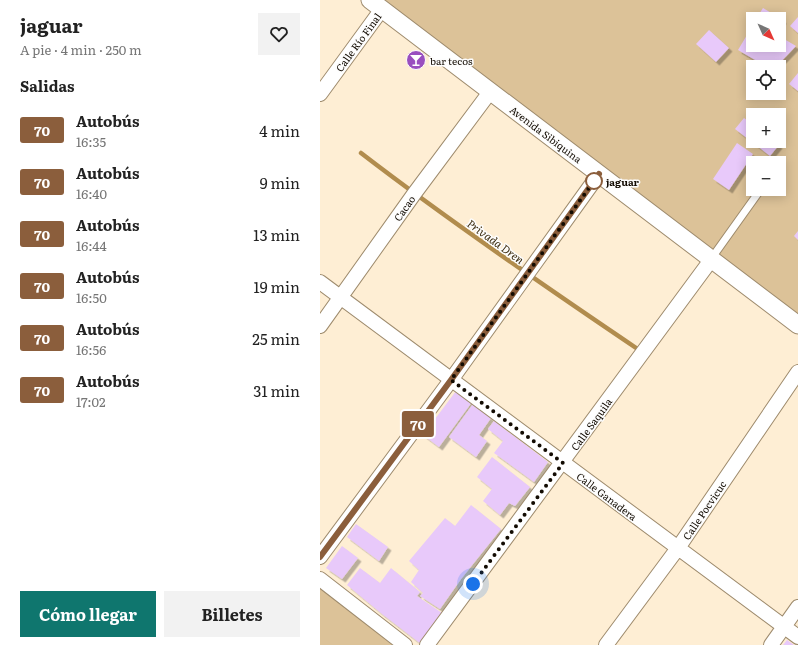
<!DOCTYPE html>
<html lang="es">
<head>
<meta charset="utf-8">
<style>
  body { margin:0; font-family:Literata,serif; background:#f2f2f2; color:#222; height:100vh; display:flex; flex-direction:column; font-size:15px; white-space:nowrap }
  * { box-sizing:border-box; margin:0 }
  p { font-size:13px; color:#767676 }
  .icon { flex:none; width:22px; height:22px; fill:none; stroke:currentColor; stroke-width:2; stroke-linecap:round; stroke-linejoin:round }
  .map { position:relative; flex:1; overflow:hidden }
  .side { display:flex; flex-direction:column; background:#fff; width:320px }
  .side>* { flex:none }
  .badge { padding:0 8px; border-radius:3px; font-size:14px; line-height:26px }
  .needle { width:26px; rotate:135deg }
  .tools { position:absolute; left:426px; top:12px; display:grid; gap:8px }
  .tools a { display:grid; place-items:center; width:40px; height:40px; border-radius:0px; background:#fff; box-shadow:0 2px 10px #0003; font-size:20px }
  .you { position:absolute; width:20px; height:20px; margin:-10px; border:3px solid #fff; border-radius:50%; background:#1a73e8; box-shadow:0 0 0 6px #1a73e833 }
  .map>.badge { position:absolute; translate:-50% -50%; box-shadow:0 0 0 2px #fff }
  h2 { padding:0 20px; font-size:15px; line-height:36px }
  .round { display:grid; place-items:center; flex:none; width:42px; height:42px; border-radius:0px; background:#f2f2f2 }
  .overview { display:flex; align-items:center; justify-content:space-between; height:68px; padding:0 20px }
  h1 { font-size:19px; font-weight:700; line-height:30px }
  .button { display:flex; gap:8px; margin-top:auto; padding:8px 20px }
  .button a { flex:1; height:46px; border-radius:0px; background:#0f766e; color:#fff; font-size:16px; font-weight:700; line-height:46px; text-align:center }
  .button a+a { background:#f2f2f2; color:#222 }
  ul { padding:0; list-style:none }
  li { display:flex; align-items:center; gap:12px; height:52px; padding:0 20px }
  li div { flex:1 }
  li b { display:block; font-size:15px }
  li em { font-style:normal }
  li .badge { min-width:44px; font-weight:700; text-align:center }
  main { display:flex; flex:1; min-height:0 }
  .map>svg:first-child { display:block }
  .green { fill:#dcc298; fill-rule:evenodd }
  .lines { fill:none; stroke-linecap:round; stroke-linejoin:round }
  .stream { stroke:#b18c4d; stroke-width:4.5 }
  .building { fill:#e8c9fa; filter:url(#shadow) }
  .service-casing { stroke:#9e8b6d; stroke-width:9 }
  .minor-casing { stroke:#9e8b6d; stroke-width:16 }
  .tertiary-casing { stroke:#9e8b6d; stroke-width:19 }
  .service { stroke:#fff; stroke-width:7 }
  .minor { stroke:#fff; stroke-width:14 }
  .tertiary { stroke:#fff; stroke-width:17 }
  .line-casing { stroke:#fff; stroke-width:9 }
  .line { stroke:#8b5e3c; stroke-width:6 }
  .walk { stroke:#120b02; stroke-width:4; stroke-dasharray:0 7.2 }
  .stop-dot { fill:#fff; stroke:#8b5e3c; stroke-width:2 }
  .labels { text-anchor:middle; dominant-baseline:central; stroke-width:3; stroke-linejoin:round; paint-order:stroke }
  .street-label { font-size:10px; fill:#120b02; stroke:#fdfdfd }
  .poi-label { font-size:10px; fill:#120b02; stroke:#fdfdfd; text-anchor:start }
  .stop-label { font-size:10px; font-weight:bold; fill:#120b02; stroke:#fdfdfd; text-anchor:start }
  .water-label { font-size:11px; font-style:italic; fill:#3a2a0d; stroke:#fdfdfd }
</style>
</head>
<body>
<main>
<section class="side">
<div class="overview"><div><h1>jaguar</h1><p>A pie · 4 min · 250 m</p></div><a class="round"><svg class="icon" aria-label="heart" viewBox="0 0 24 24"><path d="M12 20l-8-8c-3-5 5-10 8-4 3-6 11-1 8 4z"/></svg></a></div>
<h2>Salidas</h2>
<ul>
<li><span class="badge" style="background:#8b5e3c;color:#fff">70</span><div><b>Autobús</b><p>16:35</p></div><em>4 min</em></li>
<li><span class="badge" style="background:#8b5e3c;color:#fff">70</span><div><b>Autobús</b><p>16:40</p></div><em>9 min</em></li>
<li><span class="badge" style="background:#8b5e3c;color:#fff">70</span><div><b>Autobús</b><p>16:44</p></div><em>13 min</em></li>
<li><span class="badge" style="background:#8b5e3c;color:#fff">70</span><div><b>Autobús</b><p>16:50</p></div><em>19 min</em></li>
<li><span class="badge" style="background:#8b5e3c;color:#fff">70</span><div><b>Autobús</b><p>16:56</p></div><em>25 min</em></li>
<li><span class="badge" style="background:#8b5e3c;color:#fff">70</span><div><b>Autobús</b><p>17:02</p></div><em>31 min</em></li>
</ul>
<div class="button"><a>Cómo llegar</a><a>Billetes</a></div>
</section>
<div class="map">
<svg width="478" height="645" viewBox="0 0 478 645">
  <defs>
    <filter id="shadow"><feDropShadow dx="3.5" dy="3.5" stdDeviation="0" flood-color="#0004"/></filter>
  </defs>
  <rect width="100%" height="100%" fill="#feeed4"/>
  <path class="green" d="M63,0H478V318ZM433,19H459V45H433ZM433,67H459V93H433ZM433,115H459V141H433ZM433,163H459V189H433Z
    M0,588L75,645H0Z"/>
  <g class="lines">
    <path class="stream" d="M41,153C132,223 227,288 322,352"/>
  </g>
  <path class="building" d="M443,8L463,20L459,27V19H436Z
    M478,17V33L470,26Z
    M433,25V45H459V36L476,46L456,67H447L418,50Z
    M389,30L409,48L396,62L376,44Z
    M478,73V91L469,84Z
    M424,118L433,125V141H454L459,145L450,156L415,129Z
    M417,143L433,154L409,190L393,179Z
    M478,231V240L474,236Z
    M136,391L152,402L119,447L103,435Z
    M153,404L171,418L159,435L167,441L156,457L129,437Z
    M174,421L228,462L214,482L174,453L183,441L168,429Z
    M172,457L210,487L195,506L189,503L180,515L163,501L172,489L157,477Z
    M151,505L181,529L141,579L120,609L100,596L103,593L91,582L99,570L89,561L125,518L135,526Z
    M36,524L68,547L59,561L27,537Z
    M22,546L38,558L22,579L6,568Z
    M40,568L60,583L71,568L100,592L97,596L122,613L101,644L62,614L27,585Z
    M467,640L474,645H463Z"/>
  <g class="lines">
    <g class="service-casing">
      <path id="service" d="M391,259L441,189"/>
    </g>
    <g class="minor-casing">
      <path id="minor" d="M0,94L62,9
        M0,282L478,637
        M0,326L94,194L170,92
        M0,557L131,380L279,174
        M0,579L85,645
        M107,645L391,260
        M286,645L358,548L478,372
        M451,645L478,607"/>
    </g>
    <g class="tertiary-casing">
      <path id="tertiary" d="M50,0L478,325"/>
    </g>
    <use href="#service" class="service"/>
    <use href="#minor" class="minor"/>
    <use href="#tertiary" class="tertiary"/>
  </g>
  <g class="lines">
    <g class="line-casing">
      <path id="line" d="M0,557L131,380L279,174"/>
    </g>
    <use href="#line" class="line"/>
    <path class="walk" d="M153,584L243,463L131,380L274,181"/>
  </g>
  <defs>
    <g id="bar-disc" transform="scale(1)"><circle r="9.5" fill="#994ebf" stroke="#fdfdfd"/><path d="M-6-5H6L.8 .8V4.5H3.5V6h-7V4.5H-.8V.8Z" fill="#fff"/></g>
  </defs>
  <g fill-rule="evenodd">
    <use href="#bar-disc" x="96" y="60"/>
  </g>
  <circle class="stop-dot" cx="274" cy="181" r="8"/>
  <g class="labels">
    <g class="street-label">
      <text transform="translate(38 42) rotate(-54)">Calle Río Final</text>
      <text transform="translate(226 134) rotate(37)">Avenida Sibiquina</text>
      <text transform="translate(84 208) rotate(-55)">Cacao</text>
      <text transform="translate(271 424) rotate(-54)">Calle Saquila</text>
      <text transform="translate(287 496) rotate(37)">Calle Ganadera</text>
      <text transform="translate(384 510) rotate(-56)">Calle Pocvicuc</text>
    </g>
    <g class="poi-label">
      <text x="110" y="60">bar tecos</text>
    </g>
    <g class="stop-label">
      <text x="286" y="181">jaguar</text>
    </g>
    <g class="water-label">
      <text transform="translate(176 241) rotate(36)">Privada Dren</text>
    </g>
  </g>
</svg>
<div class="tools">
<a><svg class="needle" viewBox="-14 -14 28 28"><path d="M0-13l5 13h-10z" fill="#e53935"/><path d="M0 13l5-13h-10z" fill="#767676"/></svg></a>
<a><svg class="icon" aria-label="locate" viewBox="0 0 24 24"><circle cx="12" cy="12" r="6"/><path d="M12 2v4M12 18v4M2 12h4M18 12h4"/></svg></a>
<a>+</a>
<a>−</a>
</div>
<div class="you" style="left:153px;top:584px"></div>
<b class="badge" style="left:98px;top:424px;background:#8b5e3c;color:#fff">70</b>
</div>
</main>
</body>
</html>
